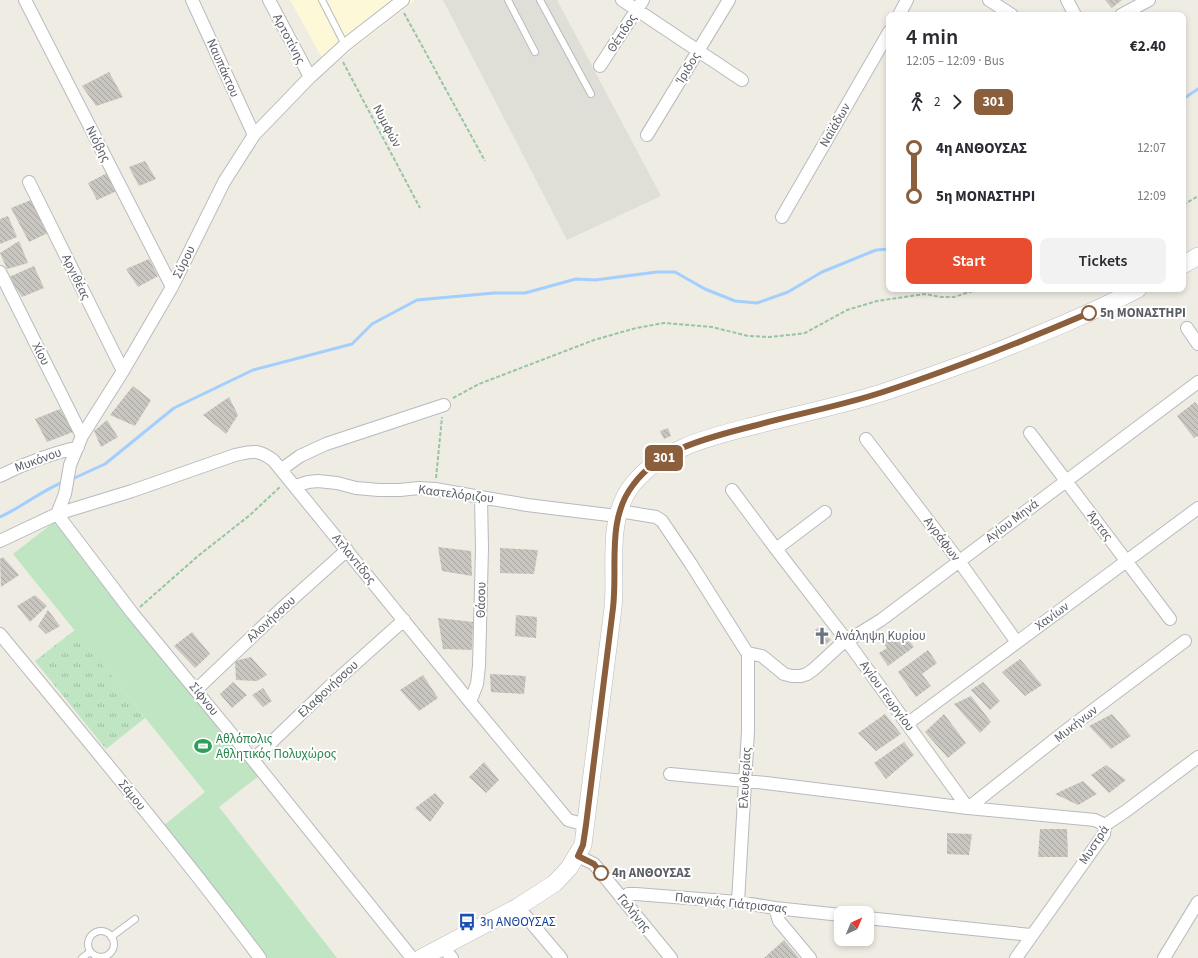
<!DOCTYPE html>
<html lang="en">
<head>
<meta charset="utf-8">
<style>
  body { margin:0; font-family:"Source Sans 3",sans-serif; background:#f2f2f3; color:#2b2b33; height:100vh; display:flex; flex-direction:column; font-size:15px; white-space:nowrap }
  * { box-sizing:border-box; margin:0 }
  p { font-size:13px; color:#7c7c81 }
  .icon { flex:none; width:22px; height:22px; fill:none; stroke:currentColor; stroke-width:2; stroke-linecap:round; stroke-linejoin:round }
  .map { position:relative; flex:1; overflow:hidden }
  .sheet { position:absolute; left:886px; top:12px; width:300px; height:280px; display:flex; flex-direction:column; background:#fff; border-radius:8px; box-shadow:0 2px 6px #0003 }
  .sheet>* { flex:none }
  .badge { padding:0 8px; border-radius:6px; font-size:14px; line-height:26px }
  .needle { width:26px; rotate:44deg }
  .controls { position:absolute; left:834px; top:906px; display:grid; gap:8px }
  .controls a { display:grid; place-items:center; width:40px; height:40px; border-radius:8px; background:#fff; box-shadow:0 2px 6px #0003; font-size:20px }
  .map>.badge { position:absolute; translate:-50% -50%; box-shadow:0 0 0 2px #fff }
  .legs { display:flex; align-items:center; gap:6px; height:44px; padding:0 20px; font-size:13px }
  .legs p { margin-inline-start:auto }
  .headline { display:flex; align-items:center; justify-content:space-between; height:68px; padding:0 20px }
  h1 { font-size:22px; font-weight:600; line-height:30px }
  .primary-button { display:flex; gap:8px; margin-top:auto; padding:8px 20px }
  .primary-button a { flex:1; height:46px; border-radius:8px; background:#e84d2f; color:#fff; font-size:16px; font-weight:600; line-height:46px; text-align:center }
  .primary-button a+a { background:#f2f2f3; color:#2b2b33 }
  ul { padding:0 20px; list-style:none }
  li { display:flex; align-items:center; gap:14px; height:48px; font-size:15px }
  li i { display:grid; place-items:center; width:6px; height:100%; margin:0 5px; background:currentColor }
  li i::after { content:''; width:10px; height:10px; margin:-5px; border:3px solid; border-radius:50%; background:#fff }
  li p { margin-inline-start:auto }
  li:first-child i { background:linear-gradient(#0000 50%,currentColor 0) }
  li:last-child i { background:linear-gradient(currentColor 50%,#0000 0) }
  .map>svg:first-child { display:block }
  .commercial { fill:#fdf8d8 }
  .industrial { fill:#dfded7 }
  .grass { fill:url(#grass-tufts) }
  .garden { fill:#bfe5c3 }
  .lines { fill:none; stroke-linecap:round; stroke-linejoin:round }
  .stream { stroke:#a2cffe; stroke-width:3 }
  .building { fill:url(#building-back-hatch) }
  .lane-casing { stroke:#b8babf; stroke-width:8 }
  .street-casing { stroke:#b8babf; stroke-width:14 }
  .secondary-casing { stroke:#b9bbc1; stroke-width:18 }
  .path { stroke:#97c4a8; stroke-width:2; stroke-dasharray:4 2; stroke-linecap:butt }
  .lane { stroke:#fff; stroke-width:6 }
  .street { stroke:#fff; stroke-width:12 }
  .secondary { stroke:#fff; stroke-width:17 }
  .line-1-casing { stroke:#fff; stroke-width:9 }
  .line-1 { stroke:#8b5e3c; stroke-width:6 }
  .stop-1-dot { fill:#fff; stroke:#8b5e3c; stroke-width:2 }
  .labels { text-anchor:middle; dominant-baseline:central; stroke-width:4; stroke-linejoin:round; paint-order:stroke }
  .street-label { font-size:13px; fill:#5b5e64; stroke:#fff }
  .stop-label { font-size:13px; font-weight:bold; fill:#5b5e64; stroke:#fff; text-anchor:start }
  .worship-label { font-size:13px; fill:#5b616d; stroke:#fff; text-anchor:start }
  .leisure-label { font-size:13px; fill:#27864d; stroke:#fff; text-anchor:start }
  .transit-label { font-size:13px; fill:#164399; stroke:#fff; text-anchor:start }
</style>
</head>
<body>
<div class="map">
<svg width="1198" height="958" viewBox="0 0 1198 958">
  <defs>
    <pattern id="grass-tufts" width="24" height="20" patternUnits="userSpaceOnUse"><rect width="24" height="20" fill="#bfe5c3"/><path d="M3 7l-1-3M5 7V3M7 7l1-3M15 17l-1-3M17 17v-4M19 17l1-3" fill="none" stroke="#9ebda2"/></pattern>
    <pattern id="building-back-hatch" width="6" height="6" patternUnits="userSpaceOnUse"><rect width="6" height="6" fill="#c9c6c0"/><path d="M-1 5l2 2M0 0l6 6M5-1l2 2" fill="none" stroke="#a6a4a0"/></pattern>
  </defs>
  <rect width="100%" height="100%" fill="#eeece3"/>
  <path class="commercial" d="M290,0H415L328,69Z"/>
  <path class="industrial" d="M443,0H557L661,196L567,240Z"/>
  <path class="grass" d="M75,630L145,718L106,749L35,661Z"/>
  <path class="garden" d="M54,522L58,525L260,775L219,807L337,958H266L163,826L205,792L13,554Z"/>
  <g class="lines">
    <path class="stream" d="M1183,99L1198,89
      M70,480L105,464L174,408L253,370L352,344L372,324L417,300L494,293H525L576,279L595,280L657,272H675L705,289L735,301L757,303L788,292L822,272L876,250L889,249
      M0,517C22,507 41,491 63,482"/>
  </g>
  <path class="building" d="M1105,0H1122L1112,8Z
    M109,72L123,97L96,106L82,86Z
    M145,161L156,179L139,186L129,167Z
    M107,173L117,191L97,200L88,183Z
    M31,200L50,232L29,242L11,208Z
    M8,216L17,237L0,244V219Z
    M19,241L28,263L7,269L0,253Z
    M149,259L158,276L138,287L126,269Z
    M34,266L44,288L22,297L9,277Z
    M133,386L151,400L135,426L110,415Z
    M229,397L238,415L226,434L203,415Z
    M1195,402L1198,406V436L1194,438L1177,416Z
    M60,409L73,432L47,442L35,419Z
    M107,420L118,437L101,447L94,431Z
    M668,428L671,436L664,439L660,431Z
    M438,547L471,551L472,576L442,571Z
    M500,548L538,550L534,574L500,573Z
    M3,557L19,575L1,587L0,559Z
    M35,595L47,606L30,622L17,606Z
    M48,610L60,626L46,634L38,626Z
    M516,615L537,617L536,638L515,636Z
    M438,618L473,622L472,650L443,649Z
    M820,626L831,640L824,646L813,632Z
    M192,632L210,654L195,668L174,646Z
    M894,634L897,639L904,634L914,647L888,666L879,653L887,648L883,642Z
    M928,650L937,663L922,674L931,686L916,697L898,672Z
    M251,657L267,675L257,681L236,680L235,661Z
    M1020,659L1042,685L1025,696L1002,672Z
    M490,674L526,676L524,694L491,692Z
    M423,675L438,698L419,711L400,690Z
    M233,682L247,695L232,708L220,694Z
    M983,682L1000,701L990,710L971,690Z
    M263,688L272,701L263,707L252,695Z
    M971,696L991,722L980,733L954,704Z
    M885,714L901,734L876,751L858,733Z
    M944,714L966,743L948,758L925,732Z
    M1112,714L1131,736L1111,749L1089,726Z
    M904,742L914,755L886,779L874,763Z
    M484,762L499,780L486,793L469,777Z
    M1106,765L1126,780L1109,793L1091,775Z
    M1083,781L1097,794L1078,805L1055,794Z
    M435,793L444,803L430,822L415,808Z
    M1040,829H1067L1068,857H1038Z
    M947,833L972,834L969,855L947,854Z
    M784,940L799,958H764Z"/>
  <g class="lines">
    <g class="lane-casing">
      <path id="lane" d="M322,0L345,45
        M508,0L535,52
        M540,0L591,94
        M88 944a13 13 0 1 1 26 0a13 13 0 1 1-26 0Z
        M111,937L135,919
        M82,958L90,952"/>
    </g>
    <g class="street-casing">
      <path id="street" d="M25,0L172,287
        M192,0L254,135
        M269,0L310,77
        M622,0L742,80
        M989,0L1012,15
        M1067,0L1075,15
        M899,15L907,0
        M1121,15L1149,0
        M600,66L643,0
        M647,135L729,0
        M29,182L123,371
        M782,217L889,32
        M0,272L82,436
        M1187,328L1198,344
        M1030,433L1170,619
        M866,439L959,561L1016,641
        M282,469L300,456L326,444L444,405
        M0,476C25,463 50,454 78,447
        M296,486L308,482L318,481L337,483L356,488L379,490H400L419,488L435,489L527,505L617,516
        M732,490L776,549L847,641L968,808L1068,729L1185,641
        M619,511L656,517L662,521L691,564L746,651L748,653L762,656L784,674L792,676H801L807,674L814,669L839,646L881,620L1198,382
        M57,514L65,494L70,465L82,436L123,371L172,287L224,182L254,135L310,77L345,45L403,0
        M57,514L133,614L253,760L412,958
        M0,541L57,514L132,491L235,455C254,451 257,449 273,460L470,702L568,820L586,825
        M776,549L825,512
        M0,634C88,741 177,847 260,958
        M196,690L280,610L347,550
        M470,702L477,684L479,666L482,548L481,497
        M907,724L1198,508
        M253,760L329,687L404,620
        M670,774L766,783L968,808L1095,820L1105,825
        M1105,825L1126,811L1198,757
        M578,856L594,864L671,958
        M622,899L628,894H636L738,902L775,908L841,915
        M738,902L748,731V653
        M518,907L561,958
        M775,908L779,921L810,958
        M867,918L1031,935
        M442,946L452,958
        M1016,958L1104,834L1105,825
        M1164,958L1198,902"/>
    </g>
    <g class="secondary-casing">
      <path id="secondary" d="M1183,265L1198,256
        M421,958L518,907L555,883L569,868L583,845L613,608C617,567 605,519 633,484C662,448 710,437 753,426C795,415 839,406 881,393C915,382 949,369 983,357C1035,336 1088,315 1138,289"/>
    </g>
    <path class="path" d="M404,13L485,161
      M343,62L420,208
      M1183,205L1198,196
      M453,398L479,384L594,340L636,328L664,323L712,327L748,336L770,337L789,335L805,333L847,310L877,301L925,294L941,297H954L979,289
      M436,478L442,417
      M140,607L198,556L250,515L281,486"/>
    <use href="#lane" class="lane"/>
    <use href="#street" class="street"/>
    <use href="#secondary" class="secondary"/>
  </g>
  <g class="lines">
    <g class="line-1-casing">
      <path id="line-1" d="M601,873L594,864L578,856L583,845L586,825L613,608C618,567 606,520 633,485C660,448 711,437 753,426C796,414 841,406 883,392C953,369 1021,342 1089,313"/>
    </g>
    <use href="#line-1" class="line-1"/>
  </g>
  <defs>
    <g id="church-bare" transform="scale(1.38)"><path d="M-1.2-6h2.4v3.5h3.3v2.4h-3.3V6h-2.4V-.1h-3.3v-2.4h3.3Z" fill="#6b7280" stroke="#fff" stroke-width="2.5" paint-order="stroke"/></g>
    <g id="stadium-bare" transform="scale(1.38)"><path d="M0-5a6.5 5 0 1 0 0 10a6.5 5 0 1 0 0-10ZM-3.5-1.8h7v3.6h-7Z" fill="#2e9e5b" stroke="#fff" stroke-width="2.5" paint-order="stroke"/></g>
    <g id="bus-bare" transform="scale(1.38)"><path d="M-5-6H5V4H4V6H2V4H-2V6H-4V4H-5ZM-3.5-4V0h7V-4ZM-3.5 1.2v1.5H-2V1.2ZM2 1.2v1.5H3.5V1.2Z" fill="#1a4fb4" stroke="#fff" stroke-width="2.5" paint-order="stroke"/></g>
  </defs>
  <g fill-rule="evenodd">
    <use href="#church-bare" x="822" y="636"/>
    <use href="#stadium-bare" x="203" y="746"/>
    <use href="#bus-bare" x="467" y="922"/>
  </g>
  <g class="stop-1-dot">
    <circle cx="1089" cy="313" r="7"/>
    <circle cx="601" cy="873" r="7"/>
  </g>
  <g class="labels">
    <g class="street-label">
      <text transform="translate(622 33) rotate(-57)">Θέτιδος</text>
      <text transform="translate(289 39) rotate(62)">Αρτοτίνης</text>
      <text transform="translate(223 68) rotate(66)">Ναυπάκτου</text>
      <text transform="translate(688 68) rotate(-59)">Ίριδος</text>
      <text transform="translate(835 125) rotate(-60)">Ναϊάδων</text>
      <text transform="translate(387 126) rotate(62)">Νυμφών</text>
      <text transform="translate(98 144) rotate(63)">Νιόβης</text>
      <text transform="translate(184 262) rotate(-64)">Σύρου</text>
      <text transform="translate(76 277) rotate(64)">Αργιθέας</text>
      <text transform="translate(41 354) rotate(63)">Χίου</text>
      <text transform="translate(38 460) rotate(-20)">Μυκόνου</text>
      <text transform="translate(456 494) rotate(7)">Καστελόριζου</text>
      <text transform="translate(1012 521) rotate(-37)">Αγίου Μηνά</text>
      <text transform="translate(1100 526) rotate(53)">Άρτας</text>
      <text transform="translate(942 539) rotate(53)">Αγράφων</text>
      <text transform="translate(354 559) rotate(51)">Ατλαντίδος</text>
      <text transform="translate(481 600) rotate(-89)">Θάσου</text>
      <text transform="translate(1052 616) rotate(-36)">Χανίων</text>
      <text transform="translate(271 619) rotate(-43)">Αλονήσσου</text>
      <text transform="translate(328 689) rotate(-43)">Ελαφονήσσου</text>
      <text transform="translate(887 696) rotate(54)">Αγίου Γεωργίου</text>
      <text transform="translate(204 699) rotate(51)">Σίφνου</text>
      <text transform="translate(1076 724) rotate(-38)">Μυκήνων</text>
      <text transform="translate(745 778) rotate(-87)">Ελευθερίας</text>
      <text transform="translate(132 795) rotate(51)">Σάμου</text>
      <text transform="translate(1094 845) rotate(-57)">Μυστρά</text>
      <text transform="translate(731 903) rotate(6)">Παναγιάς Γιάτρισσας</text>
      <text transform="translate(634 913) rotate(51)">Γαλήνης</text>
    </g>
    <g class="stop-label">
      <text x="1100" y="313">5η ΜΟΝΑΣΤΗΡΙ</text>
      <text x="612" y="873">4η ΑΝΘΟΥΣΑΣ</text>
    </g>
    <g class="worship-label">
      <text x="835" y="636">Ανάληψη Κυρίου</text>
    </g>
    <g class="leisure-label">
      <text x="216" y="739">Αθλόπολις<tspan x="216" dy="15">Αθλητικός Πολυχώρος</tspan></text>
    </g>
    <g class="transit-label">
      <text x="480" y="922">3η ΑΝΘΟΥΣΑΣ</text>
    </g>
  </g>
</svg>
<div class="controls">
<a><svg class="needle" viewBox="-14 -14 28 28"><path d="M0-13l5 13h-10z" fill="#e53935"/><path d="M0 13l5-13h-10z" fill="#7c7c81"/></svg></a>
</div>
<b class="badge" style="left:664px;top:458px;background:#8b5e3c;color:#fff">301</b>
<section class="sheet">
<div class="headline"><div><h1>4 min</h1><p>12:05 – 12:09 · Bus</p></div><b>€2.40</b></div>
<div class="legs"><svg class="icon" aria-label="walk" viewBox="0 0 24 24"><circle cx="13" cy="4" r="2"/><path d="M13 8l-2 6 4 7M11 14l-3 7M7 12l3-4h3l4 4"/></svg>2<svg class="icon" aria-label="forward" viewBox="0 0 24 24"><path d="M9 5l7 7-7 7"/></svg><b class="badge" style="background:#8b5e3c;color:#fff">301</b></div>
<ul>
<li><i style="color:#8b5e3c"></i><b>4η ΑΝΘΟΥΣΑΣ</b><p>12:07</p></li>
<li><i style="color:#8b5e3c"></i><b>5η ΜΟΝΑΣΤΗΡΙ</b><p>12:09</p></li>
</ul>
<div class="primary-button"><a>Start</a><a>Tickets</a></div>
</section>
</div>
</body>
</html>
